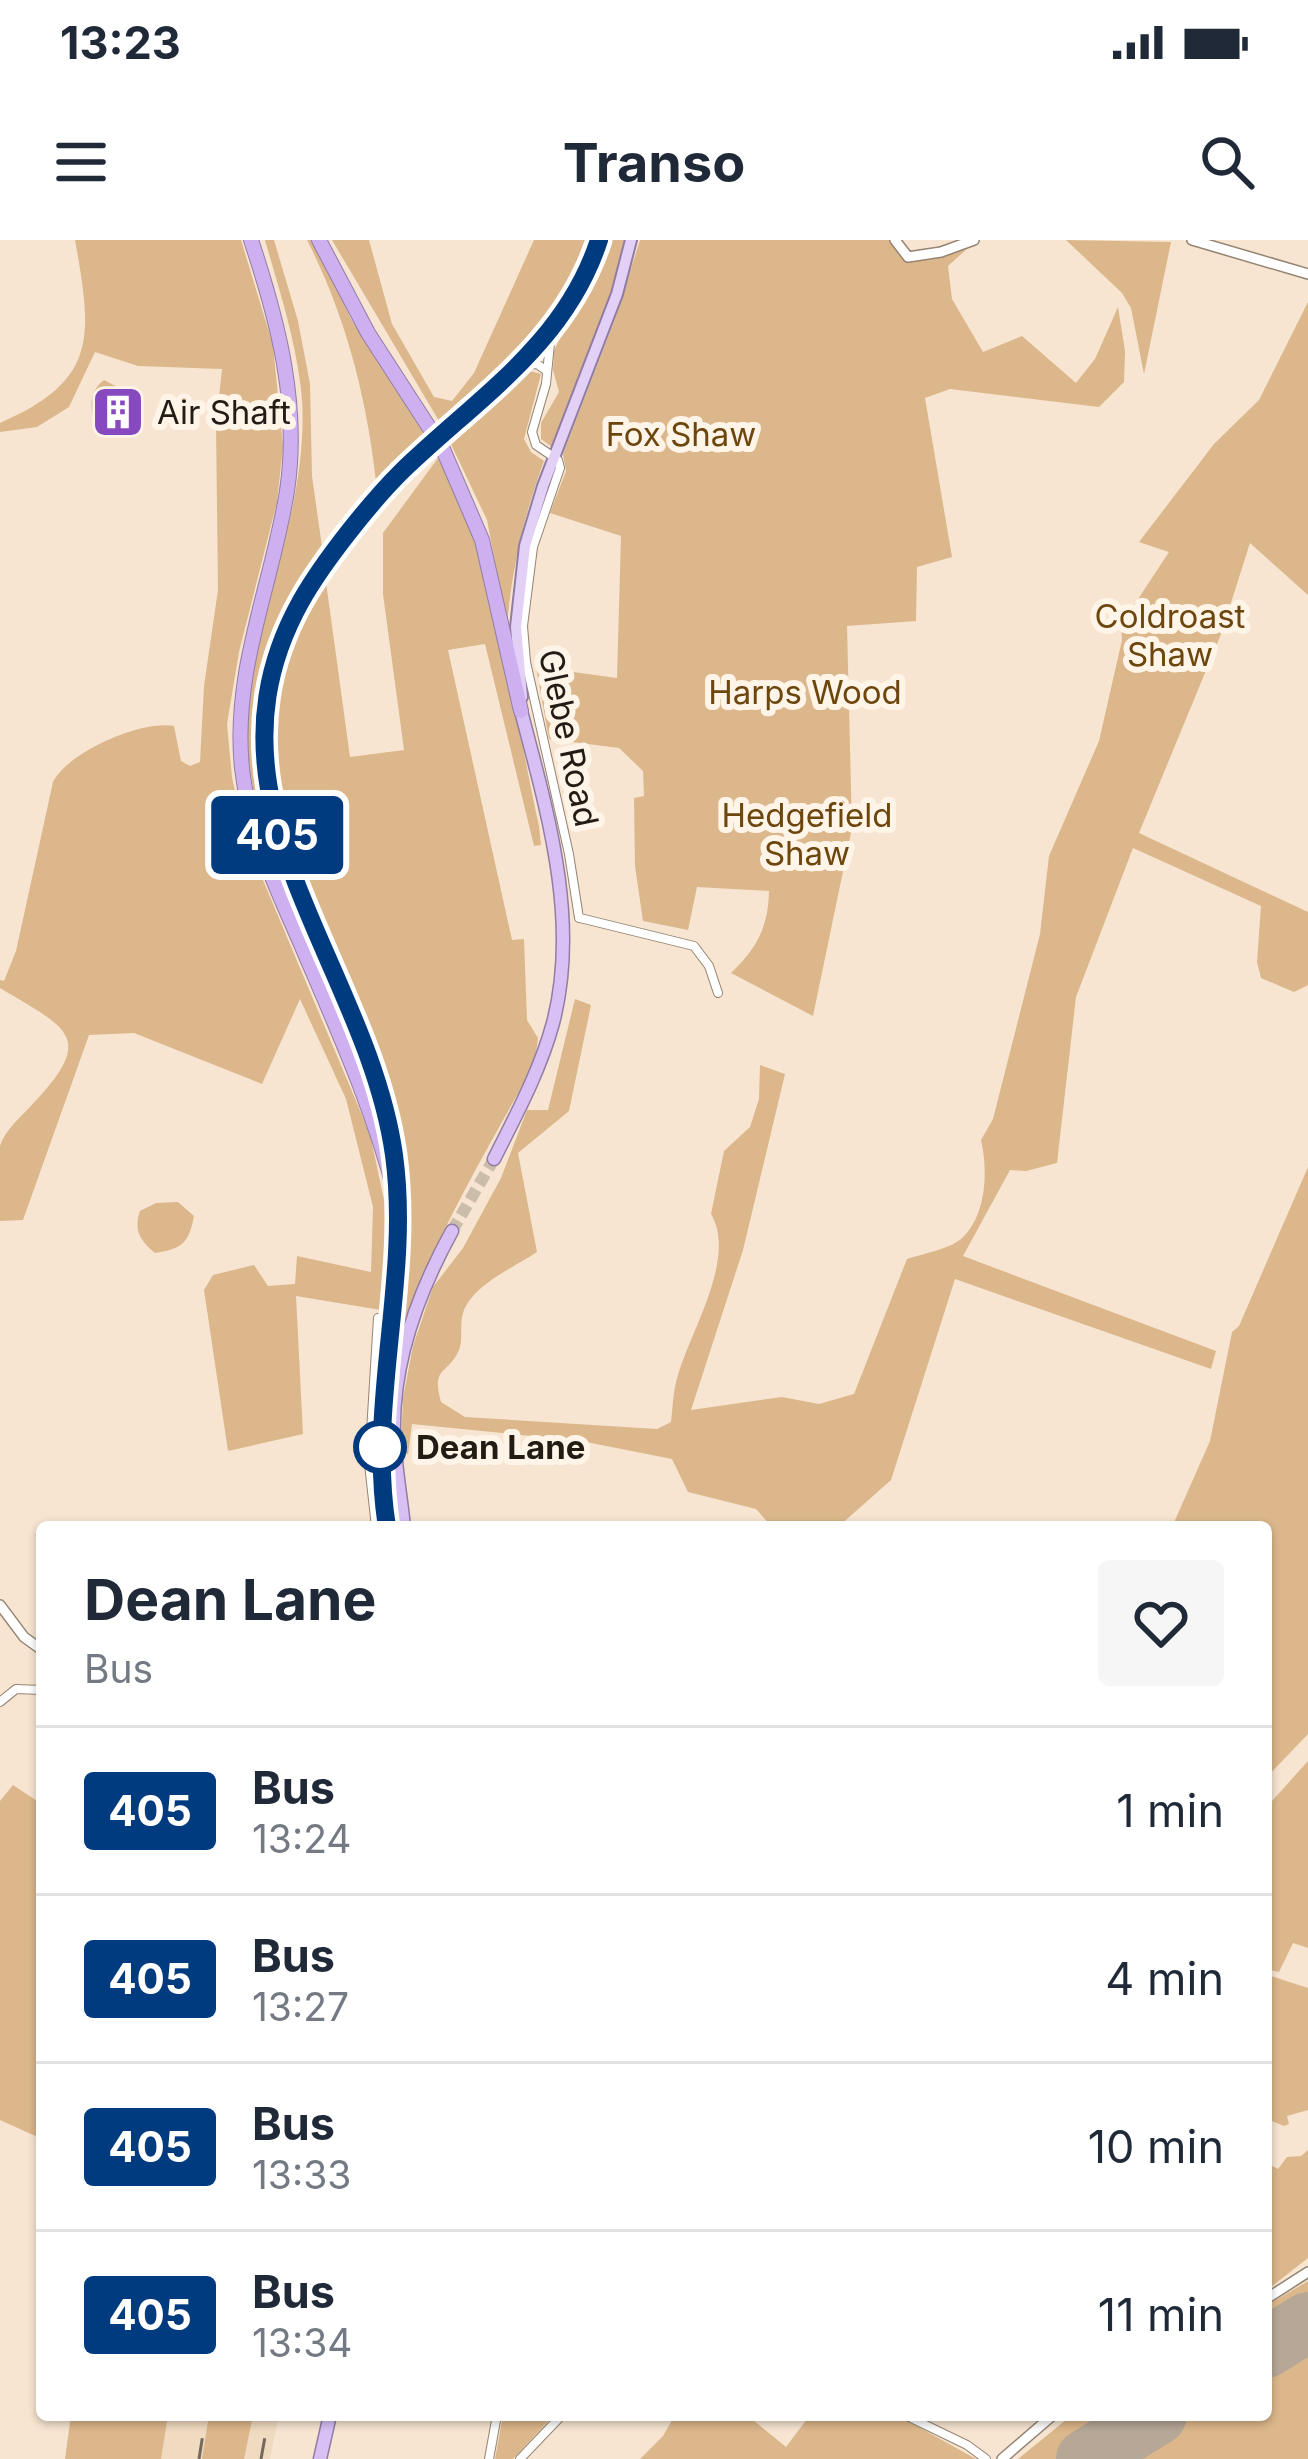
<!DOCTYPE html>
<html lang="en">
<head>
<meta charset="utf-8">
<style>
  body { margin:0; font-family:Inter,sans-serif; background:#f6f6f7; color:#1f2937; height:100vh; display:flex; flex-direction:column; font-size:45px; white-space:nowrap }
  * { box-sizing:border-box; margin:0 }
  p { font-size:39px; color:#747a83 }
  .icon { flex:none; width:66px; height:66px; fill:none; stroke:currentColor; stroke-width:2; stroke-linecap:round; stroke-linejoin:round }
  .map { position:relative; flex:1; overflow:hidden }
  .sheet { position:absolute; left:36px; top:1281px; width:1236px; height:900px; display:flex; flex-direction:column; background:#fff; border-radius:12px; box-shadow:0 3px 9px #0004 }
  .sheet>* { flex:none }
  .badge { padding:0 24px; border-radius:9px; font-size:42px; line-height:78px }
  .map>.badge { position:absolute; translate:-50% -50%; box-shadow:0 0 0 6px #fff }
  .round { display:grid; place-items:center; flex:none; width:126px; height:126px; border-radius:12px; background:#f6f6f7 }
  .summary { display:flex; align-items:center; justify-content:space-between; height:204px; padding:0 48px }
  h1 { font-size:57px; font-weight:700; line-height:90px }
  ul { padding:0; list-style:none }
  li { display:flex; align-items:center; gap:36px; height:168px; padding:0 48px; border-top:3px solid #e0e1e3 }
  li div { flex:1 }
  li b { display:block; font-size:45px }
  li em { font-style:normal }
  li .badge { min-width:132px; font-weight:700; text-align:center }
  .status { display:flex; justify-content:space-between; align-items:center; height:84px; padding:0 60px; background:#fff; direction:ltr }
  .status svg { height:33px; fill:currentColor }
  header { display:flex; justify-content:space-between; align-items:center; height:156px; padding:0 48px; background:#fff; font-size:54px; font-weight:700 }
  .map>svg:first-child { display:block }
  .built { fill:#f0dac0 }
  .green { fill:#dcb78b }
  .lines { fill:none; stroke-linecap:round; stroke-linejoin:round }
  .runway { stroke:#b6a797; stroke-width:60 }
  .primary-tunnel { stroke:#ccbdab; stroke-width:10; stroke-dasharray:10 5; stroke-linecap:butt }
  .trunk-tunnel { stroke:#ccbdab; stroke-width:12; stroke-dasharray:12 6; stroke-linecap:butt }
  .minor-casing { stroke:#948472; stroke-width:10 }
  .tertiary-casing { stroke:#948472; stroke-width:12 }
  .primary-casing { stroke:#927ca4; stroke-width:14 }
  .trunk-casing { stroke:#927ca4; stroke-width:15 }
  .motorway-casing { stroke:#927ca4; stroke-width:16 }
  .minor { stroke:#fff; stroke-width:8 }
  .tertiary { stroke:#fff; stroke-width:9 }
  .primary { stroke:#e2d0f7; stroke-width:10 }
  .trunk { stroke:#d8c0f4; stroke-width:12 }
  .motorway { stroke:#ceb0f1; stroke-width:14 }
  .rail { stroke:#74695d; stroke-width:3; stroke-dasharray:21 21; stroke-linecap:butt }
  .motorway-bridge-casing { stroke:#927ca4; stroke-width:16; stroke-linecap:butt }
  .motorway-bridge { stroke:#ceb0f1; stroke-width:14 }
  .line-casing { stroke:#fff; stroke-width:27 }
  .line { stroke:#003b80; stroke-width:18 }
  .stop-dot { fill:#fff; stroke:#003b80; stroke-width:6 }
  .labels { text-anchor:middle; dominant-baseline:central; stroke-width:12; stroke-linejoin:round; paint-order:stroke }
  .poi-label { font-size:33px; fill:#221c14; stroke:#fff4e8; text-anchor:start }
  .park-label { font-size:33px; fill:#6d460d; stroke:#fff4e8 }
  .street-label { font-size:33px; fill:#221c14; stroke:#fff4e8 }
  .stop-label { font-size:33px; font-weight:bold; fill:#221c14; stroke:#fff4e8; text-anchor:start }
</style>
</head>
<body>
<div class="status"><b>13:23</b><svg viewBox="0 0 49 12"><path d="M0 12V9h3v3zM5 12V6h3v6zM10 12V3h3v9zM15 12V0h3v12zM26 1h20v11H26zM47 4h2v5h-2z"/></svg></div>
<header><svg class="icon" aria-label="menu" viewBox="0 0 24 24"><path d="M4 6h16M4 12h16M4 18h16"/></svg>Transo<svg class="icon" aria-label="search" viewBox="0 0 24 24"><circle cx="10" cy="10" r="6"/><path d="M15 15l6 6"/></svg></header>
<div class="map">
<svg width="1308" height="2219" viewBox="0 0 1308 2219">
  <rect width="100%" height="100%" fill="#f7e5d1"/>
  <path class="built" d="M151,2175H279L270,2219H146Z"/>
  <path class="green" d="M75,0H241L273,105L283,207L277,262L239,412L227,484L232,537L244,595L370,894L387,974L381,1070L296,1056L303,1194L228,1211L204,1050L213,1035L254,1025L268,1046L295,1044L297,1016L371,1032L373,967L346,859L300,759L262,844L134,793L89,795L23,980L0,981C0,959 0,928 0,906C4,892 19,878 29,868C97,797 70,790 0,748V740L4,741L16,711L53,542C68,512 141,480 174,486L181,521L190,526L200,522L204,446L218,350L216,184L222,129L138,126L95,112L69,167L37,187L0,192V183C99,140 92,96 75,0Z
    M265,0H274L298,81L310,144L312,236L323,314C297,354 273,391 262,438C231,558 318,714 363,825V836C315,722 244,601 247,474C248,411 273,347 288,287C299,242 307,187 300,142C294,94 278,46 265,0Z
    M307,0H314L351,79L426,197L377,250C368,163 347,78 307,0Z
    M332,0H369L392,84L434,157L452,161L474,133L534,0H589C555,84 509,128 442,186Z
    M605,0H624L609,62L552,207L541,199V183L559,152L553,130L554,111Z
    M640,0H890L907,21L935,19L968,8L948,26L952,59L983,112L1022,96L1076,143L1095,119L1118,67L1125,111L1124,142L1099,167L950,149L925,158L952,317L917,327L916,381L847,386L852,588L813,776L731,733C757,708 768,688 769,651L697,647L688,690L643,681L635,626L634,558L644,556L643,531L619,508L549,499L536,427L617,438L621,296L550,273L566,231L563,214L615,79Z
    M1066,0L1171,2L1144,134L1131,68L1122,53Z
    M1308,62V355L1250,303L1221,394L1139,593L1308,672V745L1294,752L1261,738L1257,722L1261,666L1133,608L1076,757L1057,923L1026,931L1010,930L963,1016L1216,1111L1211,1129L955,1039L891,1240L838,1287H772L756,1269L688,1252L672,1219L581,1201L412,1184L408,1215L401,1206L403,1158L413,1106L433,1047L463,1008L501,938L527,870H548L575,759L591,765L569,871L518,913L537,1012C513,1028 472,1045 463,1073C459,1085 464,1101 458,1112C447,1135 431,1127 441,1162L465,1177L657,1189L671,1182C673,1166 673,1150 678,1135C691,1090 737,1018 711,974L724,911L750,887L759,859L760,825L785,834L743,1010L691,1170L782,1157L819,1164L854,1154L907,1019C922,1014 949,1009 961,999C987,976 988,930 981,900L993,879L1040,694L1049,616L1099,501L1122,400L1121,385L1169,312L1139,302L1214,204L1259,160Z
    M530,131L541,134L524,199L531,212L544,221C524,275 512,328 507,386L487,280L449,200Z
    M104,140L123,150L132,167L120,184L97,190C90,172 87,153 104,140Z
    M438,218C497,321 513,470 539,586L541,605L534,606L485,404L448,410L512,700L524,699L527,780L538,798L535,822C481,923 419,1018 392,1131L405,985L402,914L366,786L295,613L277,557L273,496L279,433L312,358L326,342L350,517L404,510L383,354V293Z
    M1308,927V1494L1266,1538V1287H1172L1210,1201L1232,1092L1239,1086Z
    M178,962L194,976C189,1003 182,1009 155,1013C141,1001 133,991 140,971L156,963Z
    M1308,1521V1708L1293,1703L1279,1732L1266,1729V1557L1272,1561Z
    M13,1545L40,1563L37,1597L42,1598V1899L0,1880V1561Z
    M1268,1735L1308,1748V1870L1287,1876L1289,1884L1284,1886L1267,1879L1266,1896Z
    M1308,1910V2018L1266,2051V1923L1278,1929L1287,1917L1301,1916Z
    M1308,2041V2219H1018L1072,2175H1266V2066Z
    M71,2175H168L161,2219H65Z
    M209,2175H253L244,2219H202Z
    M503,2175H554L513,2219H495Z
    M675,2175H747L786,2207L810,2175H897L976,2219H640L663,2196Z"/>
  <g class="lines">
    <path class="runway" d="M1266,2108L1308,2082
      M1086,2219L1157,2175"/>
    <path class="primary-tunnel" d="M324,327L376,262"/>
    <path class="trunk-tunnel" d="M452,991L494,919"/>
    <g class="minor-casing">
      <path id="minor" d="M551,93L546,144L532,192L536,205L558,220L560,228L533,307L523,386L526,422L569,614L579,678
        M521,125L537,124L547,131
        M580,678L694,706L709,726L718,753
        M376,1287L369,1224L378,1078
        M0,1462L16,1449L42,1450
        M905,2175L967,2205L986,2219
        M489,2219L497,2175
        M520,2219L562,2175"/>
    </g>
    <g class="tertiary-casing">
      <path id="tertiary" d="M895,0L908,17L941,12L974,0
        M1192,0L1308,34
        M0,1365L24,1397L42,1410
        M1266,2059L1308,2032
        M1002,2219L1053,2175"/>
    </g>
    <g class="primary-casing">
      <path id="primary" d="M376,262C449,161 556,133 599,0
        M324,327C157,552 386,721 395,941
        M522,457L516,387L525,306L543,246L617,54L631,0"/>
    </g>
    <g class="trunk-casing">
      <path id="trunk" d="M494,919C516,875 540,831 553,783C580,680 547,571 521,471
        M387,1287C371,1177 398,1067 396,957
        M404,1287C401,1256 395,1226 394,1194C392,1122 418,1053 452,991
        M320,2219L330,2175"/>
    </g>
    <g class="motorway-casing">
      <path id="motorway" d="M251,0C278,81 300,165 287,251C272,345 232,431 242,528C249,593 278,651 303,709C338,791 374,870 396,957
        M319,0L368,93L432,192
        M442,207L482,300L521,471"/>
    </g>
    <use href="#minor" class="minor"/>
    <use href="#tertiary" class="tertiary"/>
    <use href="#primary" class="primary"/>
    <use href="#trunk" class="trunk"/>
    <use href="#motorway" class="motorway"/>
    <path class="rail" d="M199,2219L206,2175
      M261,2219L269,2175"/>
    <g class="motorway-bridge-casing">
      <path id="motorway-bridge" d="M432,192L442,207"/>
    </g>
    <use href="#motorway-bridge" class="motorway-bridge"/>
  </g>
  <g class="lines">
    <g class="line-casing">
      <path id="line" d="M387,1287C367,1163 411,1039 394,915C367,722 189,562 301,361C323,322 369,264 401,232C476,159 565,105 599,0"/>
    </g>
    <use href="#line" class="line"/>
  </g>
  <defs>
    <g id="building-square" transform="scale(2.7)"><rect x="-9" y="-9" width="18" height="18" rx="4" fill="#8749bf" stroke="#fff4e8"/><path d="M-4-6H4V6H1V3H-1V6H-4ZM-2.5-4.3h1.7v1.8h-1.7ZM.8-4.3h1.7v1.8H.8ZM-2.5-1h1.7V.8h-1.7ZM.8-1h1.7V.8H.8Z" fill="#fff"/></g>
  </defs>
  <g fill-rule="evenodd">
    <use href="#building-square" x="118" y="172"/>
  </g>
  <circle class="stop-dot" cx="380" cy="1207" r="24"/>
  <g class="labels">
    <g class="poi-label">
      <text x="157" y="172">Air Shaft</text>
    </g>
    <g class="park-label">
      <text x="681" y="194">Fox Shaw</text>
      <text x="1170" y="376">Coldroast<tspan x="1170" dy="38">Shaw</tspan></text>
      <text x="805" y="452">Harps Wood</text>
      <text x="807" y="575">Hedgefield<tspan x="807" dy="38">Shaw</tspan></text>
    </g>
    <g class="street-label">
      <text transform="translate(569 498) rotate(78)">Glebe Road</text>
    </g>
    <g class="stop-label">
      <text x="416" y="1207">Dean Lane</text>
    </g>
  </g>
</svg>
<b class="badge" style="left:277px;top:595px;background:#003b80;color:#fff">405</b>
<section class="sheet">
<div class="summary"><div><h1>Dean Lane</h1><p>Bus</p></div><a class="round"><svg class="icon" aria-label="heart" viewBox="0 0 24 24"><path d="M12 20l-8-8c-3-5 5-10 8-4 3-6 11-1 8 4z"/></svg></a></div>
<ul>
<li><span class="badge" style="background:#003b80;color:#fff">405</span><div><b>Bus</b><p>13:24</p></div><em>1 min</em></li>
<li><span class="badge" style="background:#003b80;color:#fff">405</span><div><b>Bus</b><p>13:27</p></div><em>4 min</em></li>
<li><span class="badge" style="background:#003b80;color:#fff">405</span><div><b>Bus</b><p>13:33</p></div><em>10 min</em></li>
<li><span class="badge" style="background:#003b80;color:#fff">405</span><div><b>Bus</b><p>13:34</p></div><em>11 min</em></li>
</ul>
</section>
</div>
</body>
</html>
